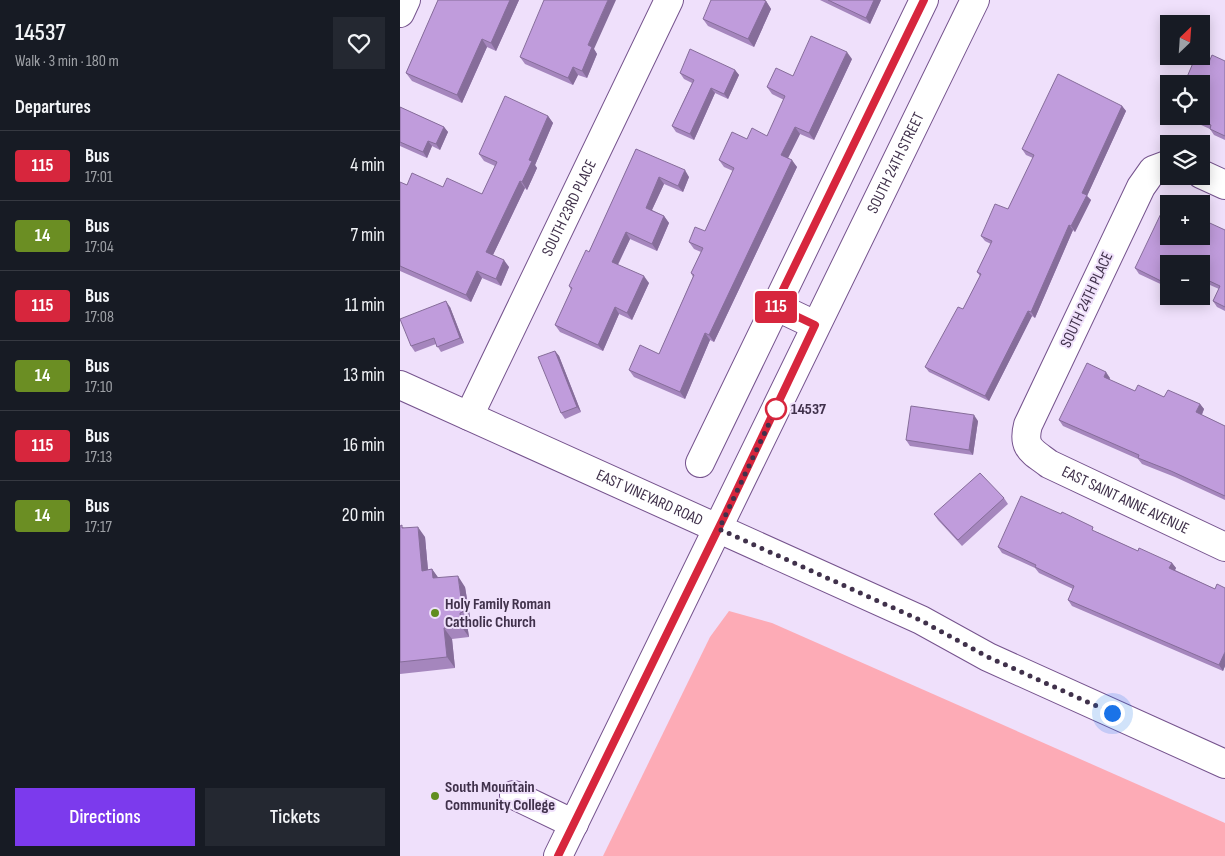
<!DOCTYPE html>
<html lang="en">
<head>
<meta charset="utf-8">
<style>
  body { margin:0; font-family:"Sofia Sans Condensed",sans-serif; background:#242831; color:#f1f3f6; height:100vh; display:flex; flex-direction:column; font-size:19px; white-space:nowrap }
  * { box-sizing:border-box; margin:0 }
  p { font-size:16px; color:#9ea1a6 }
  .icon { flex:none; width:28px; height:28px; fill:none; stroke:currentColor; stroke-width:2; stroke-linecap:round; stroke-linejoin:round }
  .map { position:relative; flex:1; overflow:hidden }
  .drawer { display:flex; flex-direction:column; background:#171b24; width:400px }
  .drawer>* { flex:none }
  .badge { padding:0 10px; border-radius:4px; font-size:18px; line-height:32px }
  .needle { width:32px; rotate:25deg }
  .fabs { position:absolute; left:760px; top:15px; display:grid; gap:10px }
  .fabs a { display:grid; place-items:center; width:50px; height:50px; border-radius:0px; background:#171b24; box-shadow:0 2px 12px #0003; font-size:25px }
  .you { position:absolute; width:25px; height:25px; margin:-12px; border:4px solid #fff; border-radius:50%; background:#1a73e8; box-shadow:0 0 0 8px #1a73e833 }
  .map>.badge { position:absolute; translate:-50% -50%; box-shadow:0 0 0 2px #fff }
  h2 { padding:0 15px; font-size:19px; line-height:45px }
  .round { display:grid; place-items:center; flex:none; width:52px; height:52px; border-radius:0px; background:#242831 }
  .summary { display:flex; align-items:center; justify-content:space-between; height:85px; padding:0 15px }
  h1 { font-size:24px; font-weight:600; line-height:38px }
  .button { display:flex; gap:10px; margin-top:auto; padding:10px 15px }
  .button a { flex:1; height:58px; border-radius:0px; background:#7c3aed; color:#fff; font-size:20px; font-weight:600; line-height:58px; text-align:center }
  .button a+a { background:#242831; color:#f1f3f6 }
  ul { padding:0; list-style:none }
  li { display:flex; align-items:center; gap:15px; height:70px; padding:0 15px; border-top:1px solid #363941 }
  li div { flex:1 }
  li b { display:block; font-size:19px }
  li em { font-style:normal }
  li .badge { min-width:55px; font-weight:700; text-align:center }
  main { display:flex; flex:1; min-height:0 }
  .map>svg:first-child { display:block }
  .green { fill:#fdabb6 }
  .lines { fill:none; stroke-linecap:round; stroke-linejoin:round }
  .minor-casing { stroke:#75538d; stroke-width:30 }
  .major-casing { stroke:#75538d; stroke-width:30 }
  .minor { stroke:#fff; stroke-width:28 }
  .major { stroke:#fff; stroke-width:28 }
  .wall { fill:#a586bd }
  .shaded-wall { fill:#866d9a }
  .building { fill:#c09cdc; stroke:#866d9a }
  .line-casing { stroke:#fff; stroke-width:11 }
  .line { stroke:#d7263d; stroke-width:8 }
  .walk { stroke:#40314b; stroke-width:5; stroke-dasharray:0 9 }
  .stop-dot { fill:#fff; stroke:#d7263d; stroke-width:2.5 }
  .poi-dot { fill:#608d1f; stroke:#efe0fb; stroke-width:2 }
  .labels { text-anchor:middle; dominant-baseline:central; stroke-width:4; stroke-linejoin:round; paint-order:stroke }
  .street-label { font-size:16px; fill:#40314b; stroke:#efe0fb }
  .stop-label { font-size:16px; font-weight:bold; fill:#40314b; stroke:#efe0fb; text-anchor:start }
  .poi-label { font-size:16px; font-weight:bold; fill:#40314b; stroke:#efe0fb; text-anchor:start }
</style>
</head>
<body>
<main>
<section class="drawer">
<div class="summary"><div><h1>14537</h1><p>Walk · 3 min · 180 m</p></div><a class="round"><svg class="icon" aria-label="heart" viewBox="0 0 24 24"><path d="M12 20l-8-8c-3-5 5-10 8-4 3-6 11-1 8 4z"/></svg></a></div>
<h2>Departures</h2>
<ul>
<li><span class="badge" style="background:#d7263d;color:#fff">115</span><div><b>Bus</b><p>17:01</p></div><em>4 min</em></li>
<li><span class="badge" style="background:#6b8e23;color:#fff">14</span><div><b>Bus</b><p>17:04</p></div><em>7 min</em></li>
<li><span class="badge" style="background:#d7263d;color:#fff">115</span><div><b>Bus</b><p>17:08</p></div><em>11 min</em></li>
<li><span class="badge" style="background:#6b8e23;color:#fff">14</span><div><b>Bus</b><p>17:10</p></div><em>13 min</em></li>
<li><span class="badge" style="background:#d7263d;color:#fff">115</span><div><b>Bus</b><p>17:13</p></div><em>16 min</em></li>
<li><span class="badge" style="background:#6b8e23;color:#fff">14</span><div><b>Bus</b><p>17:17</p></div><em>20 min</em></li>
</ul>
<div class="button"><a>Directions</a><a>Tickets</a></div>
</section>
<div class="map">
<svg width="825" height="856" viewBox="0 0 825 856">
  <rect width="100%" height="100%" fill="#efe0fb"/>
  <path class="green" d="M329,611L372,623L825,823V856H203L310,637Z"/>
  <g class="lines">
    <g class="minor-casing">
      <g id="minor">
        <path d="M0,13L6,0"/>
        <path id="s1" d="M769,164L753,170L741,187L628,425C622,448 632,451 649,464L825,547"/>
        <path d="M801,174L825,185"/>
        <path d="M375,306L415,325"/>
        <path id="s2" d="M0,385L521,620L588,657L825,764"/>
        <path id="s3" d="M69,416L269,0"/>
        <path d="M300,463L524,0"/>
        <path d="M114,795L174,824"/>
      </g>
    </g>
    <g class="major-casing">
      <g id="major">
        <path id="s4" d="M158,856L575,0"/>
      </g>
    </g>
    <use href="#minor" class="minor"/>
    <use href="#major" class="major"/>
  </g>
  <path class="wall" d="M38,0H119L96,51L87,47L62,103L12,81L6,73Z
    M420,0H481L470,24Z
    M366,1L371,9L354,47L308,26L303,19Z
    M194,49L197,54L187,78L178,75L173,85L125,64L120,57Z
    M452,59L414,140L400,134L388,158L397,167L314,342L310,340L285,399L234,377L229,370L259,354L293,277L291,273L301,252L294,249L289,242L305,231L333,171L324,167L319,160L347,139L367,136L384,100L372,94L367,87L393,76Z
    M825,61V140L814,135L810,129L781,116H801L809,62Z
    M335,70L339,75L328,99L315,93L294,140L276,132L272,126L292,83L284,79L280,73Z
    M722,106L726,111L687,196L691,200L675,232L673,230L635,318L632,316L589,401L529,372L525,367L563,309L580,276L577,272L591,244L585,241L581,236L608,209L633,158L626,155L622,149Z
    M0,107L44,127L48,132L40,150L32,146L27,158L0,146Z
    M148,116L153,123L135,165L137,168L127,190L125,188L93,255L109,267L101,286L82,278L71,302L0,271V182L7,185L43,187L82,194L95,166L84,161L79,154Z
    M236,149L289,177L283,192L264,184L252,210L264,216L269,223L257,251L230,239L218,265L249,283L232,320L219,314L203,351L160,332L155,325L171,290L169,286L189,252Z
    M825,230V311L817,307L813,301L819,289L801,281V264H769V288L739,274L735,268Z
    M50,307L64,343L41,352L36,344L15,352L11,346Z
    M155,351L159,356L181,412L165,419L161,413Z
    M710,378L709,380L735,391L800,404L804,409L802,415L825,426V500L775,477L742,464L738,459L663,426L659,420Z
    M578,421L573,455L510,446L506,440Z
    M604,498L608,504L562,546L538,520L534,514Z
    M0,526L25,537L28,570L32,569L38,578L65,587L71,623L67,624L69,637L52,639L55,668L0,674Z
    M697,532L738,551L772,563L776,568L775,570L815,589L825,588V666L823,671L672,606L668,600L673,589L639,573L635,568L602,553L598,547Z"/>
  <path class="shaded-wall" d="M110,0H119L96,51L91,43Z
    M208,0H216L194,49L197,54L187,78L182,71L188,45Z
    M474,0H481L470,24L466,18Z
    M366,1L371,9L354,47L348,39Z
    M82,39L87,47L62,103L57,95Z
    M447,52L452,59L414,140L409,133Z
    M173,67L178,75L173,85L168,78Z
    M335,70L339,75L328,99L324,94Z
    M311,88L315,93L294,140L290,134Z
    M722,106L726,111L687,196L691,200L675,232L671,226L682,193Z
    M148,116L153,123L135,165L137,168L127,190L122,182L129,160Z
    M44,127L48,132L40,150L36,144Z
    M395,127L400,134L386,162L381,155Z
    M28,141L32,146L27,158L23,152Z
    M392,160L397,167L314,342L309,335Z
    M285,170L289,177L283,192L278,186Z
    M259,177L264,184L250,214L246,208Z
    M120,181L125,188L91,259L86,252Z
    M264,216L269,223L257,251L252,244Z
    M669,225L673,230L635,318L631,312Z
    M226,232L230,239L216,268L212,262Z
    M104,260L109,267L101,286L96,279Z
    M77,271L82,278L71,302L66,295Z
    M244,276L249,283L232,320L227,313Z
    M46,301L50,307L64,343L60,338Z
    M215,307L219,314L203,351L198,345Z
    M628,311L632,316L589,401L585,396Z
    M305,333L310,340L285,399L280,392Z
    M155,351L159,356L181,412L177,407Z
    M706,372L710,378L708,383L704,377Z
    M800,404L804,409L800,418L796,412Z
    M574,415L578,421L573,455L569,450Z
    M18,527L25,537L29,581L22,571Z
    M772,563L776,568L773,574L769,568Z
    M32,569L40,580L33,578Z
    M58,576L65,587L71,623L63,612Z
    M60,613L67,624L69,637L61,626Z
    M44,628L52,639L55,668L47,657Z
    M825,652V666L823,671L819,665Z"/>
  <path class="building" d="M38,0H110L91,43L82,39L57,95L6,73Z
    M144,0H208L188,45L192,47L182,71L173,67L168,78L120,57Z
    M311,0H363L366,1L348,39L303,19Z
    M428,0H474L466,18Z
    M411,36L447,52L409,133L395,127L381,155L392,160L309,335L305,333L280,392L229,370L240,345L259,354L294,275L291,273L303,248L289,242L295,227L305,231L334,168L319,160L332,132L347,139L352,128L367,136L385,96L367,87L376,68L393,76Z
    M290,49L335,70L324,94L311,88L290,134L272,126L294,80L280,73Z
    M812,55L825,61V136L810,129L811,125L791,116H801V84H784L796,56L809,62Z
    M658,74L722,106L682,193L687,195L671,226L669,225L631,312L628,311L585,396L525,367L558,307L563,309L581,274L577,272L592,241L581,236L595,204L608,209L634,155L622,149Z
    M105,96L148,116L129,160L132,161L122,182L120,181L86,252L104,260L96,279L77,271L66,295L0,266V182L7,185L12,173L43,187L47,178L82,194L97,162L79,154Z
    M0,107L44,127L36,144L28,141L23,152L0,142Z
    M236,149L285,170L278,186L259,177L246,208L264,216L252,244L226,232L212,262L244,276L227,313L215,307L198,345L155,325L172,288L169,286L186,250L189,252Z
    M766,203L769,204V236H801V219L825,230V307L813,301L820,286L801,277V264H769V279L767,284L735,268Z
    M46,301L60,338L37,347L34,338L11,346L0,319Z
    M155,351L177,407L161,413L138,357Z
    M687,363L706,372L704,377L735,391L738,385L764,397L768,390L800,404L796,412L825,426V496L771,471L738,458L739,455L659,420Z
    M511,406L574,415L569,450L506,440Z
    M580,473L604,498L558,540L534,514Z
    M621,496L661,514L662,512L693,527L692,530L738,551L739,548L772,563L769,568L815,589L817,584L825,588V652L819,665L668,600L674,586L635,567L636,565L598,547Z
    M2,525V528L18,527L22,571L32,569L33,578L58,576L63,612L60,613L61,626L44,628L47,657L0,662V526Z"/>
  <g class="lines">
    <g class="line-casing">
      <path id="line" d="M158,856L326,513L415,325L375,306L524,0"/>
    </g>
    <use href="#line" class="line"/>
    <path class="walk" d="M376,409L319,529L520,620L588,657L712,713"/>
  </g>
  <circle class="stop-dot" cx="376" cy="409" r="10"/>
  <g class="poi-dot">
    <circle cx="35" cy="613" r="5"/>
    <circle cx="35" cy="796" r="5"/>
  </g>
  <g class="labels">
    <g class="street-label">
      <text stroke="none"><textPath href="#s4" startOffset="771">SOUTH 24TH STREET</textPath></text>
      <text stroke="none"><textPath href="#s3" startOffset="231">SOUTH 23RD PLACE</textPath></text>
      <text transform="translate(687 300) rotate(-65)">SOUTH 24TH PLACE</text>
      <text stroke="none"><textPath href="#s2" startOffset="274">EAST VINEYARD ROAD</textPath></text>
      <text stroke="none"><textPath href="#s1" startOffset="435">EAST SAINT ANNE AVENUE</textPath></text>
    </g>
    <g class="stop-label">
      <text x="391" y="409">14537</text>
    </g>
    <g class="poi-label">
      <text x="45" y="604">Holy Family Roman<tspan x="45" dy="18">Catholic Church</tspan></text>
      <text x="45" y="787">South Mountain<tspan x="45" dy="18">Community College</tspan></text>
    </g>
  </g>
</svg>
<div class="fabs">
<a><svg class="needle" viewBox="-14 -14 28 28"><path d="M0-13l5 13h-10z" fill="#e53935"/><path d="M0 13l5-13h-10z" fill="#9ea1a6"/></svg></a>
<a><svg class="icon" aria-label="locate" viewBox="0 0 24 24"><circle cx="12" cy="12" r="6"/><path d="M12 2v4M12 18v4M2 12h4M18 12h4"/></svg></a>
<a><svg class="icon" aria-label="layers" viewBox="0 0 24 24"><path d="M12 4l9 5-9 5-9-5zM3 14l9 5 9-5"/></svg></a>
<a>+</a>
<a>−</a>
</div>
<div class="you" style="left:712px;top:713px"></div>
<b class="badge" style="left:376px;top:307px;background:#d7263d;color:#fff">115</b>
</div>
</main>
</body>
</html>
